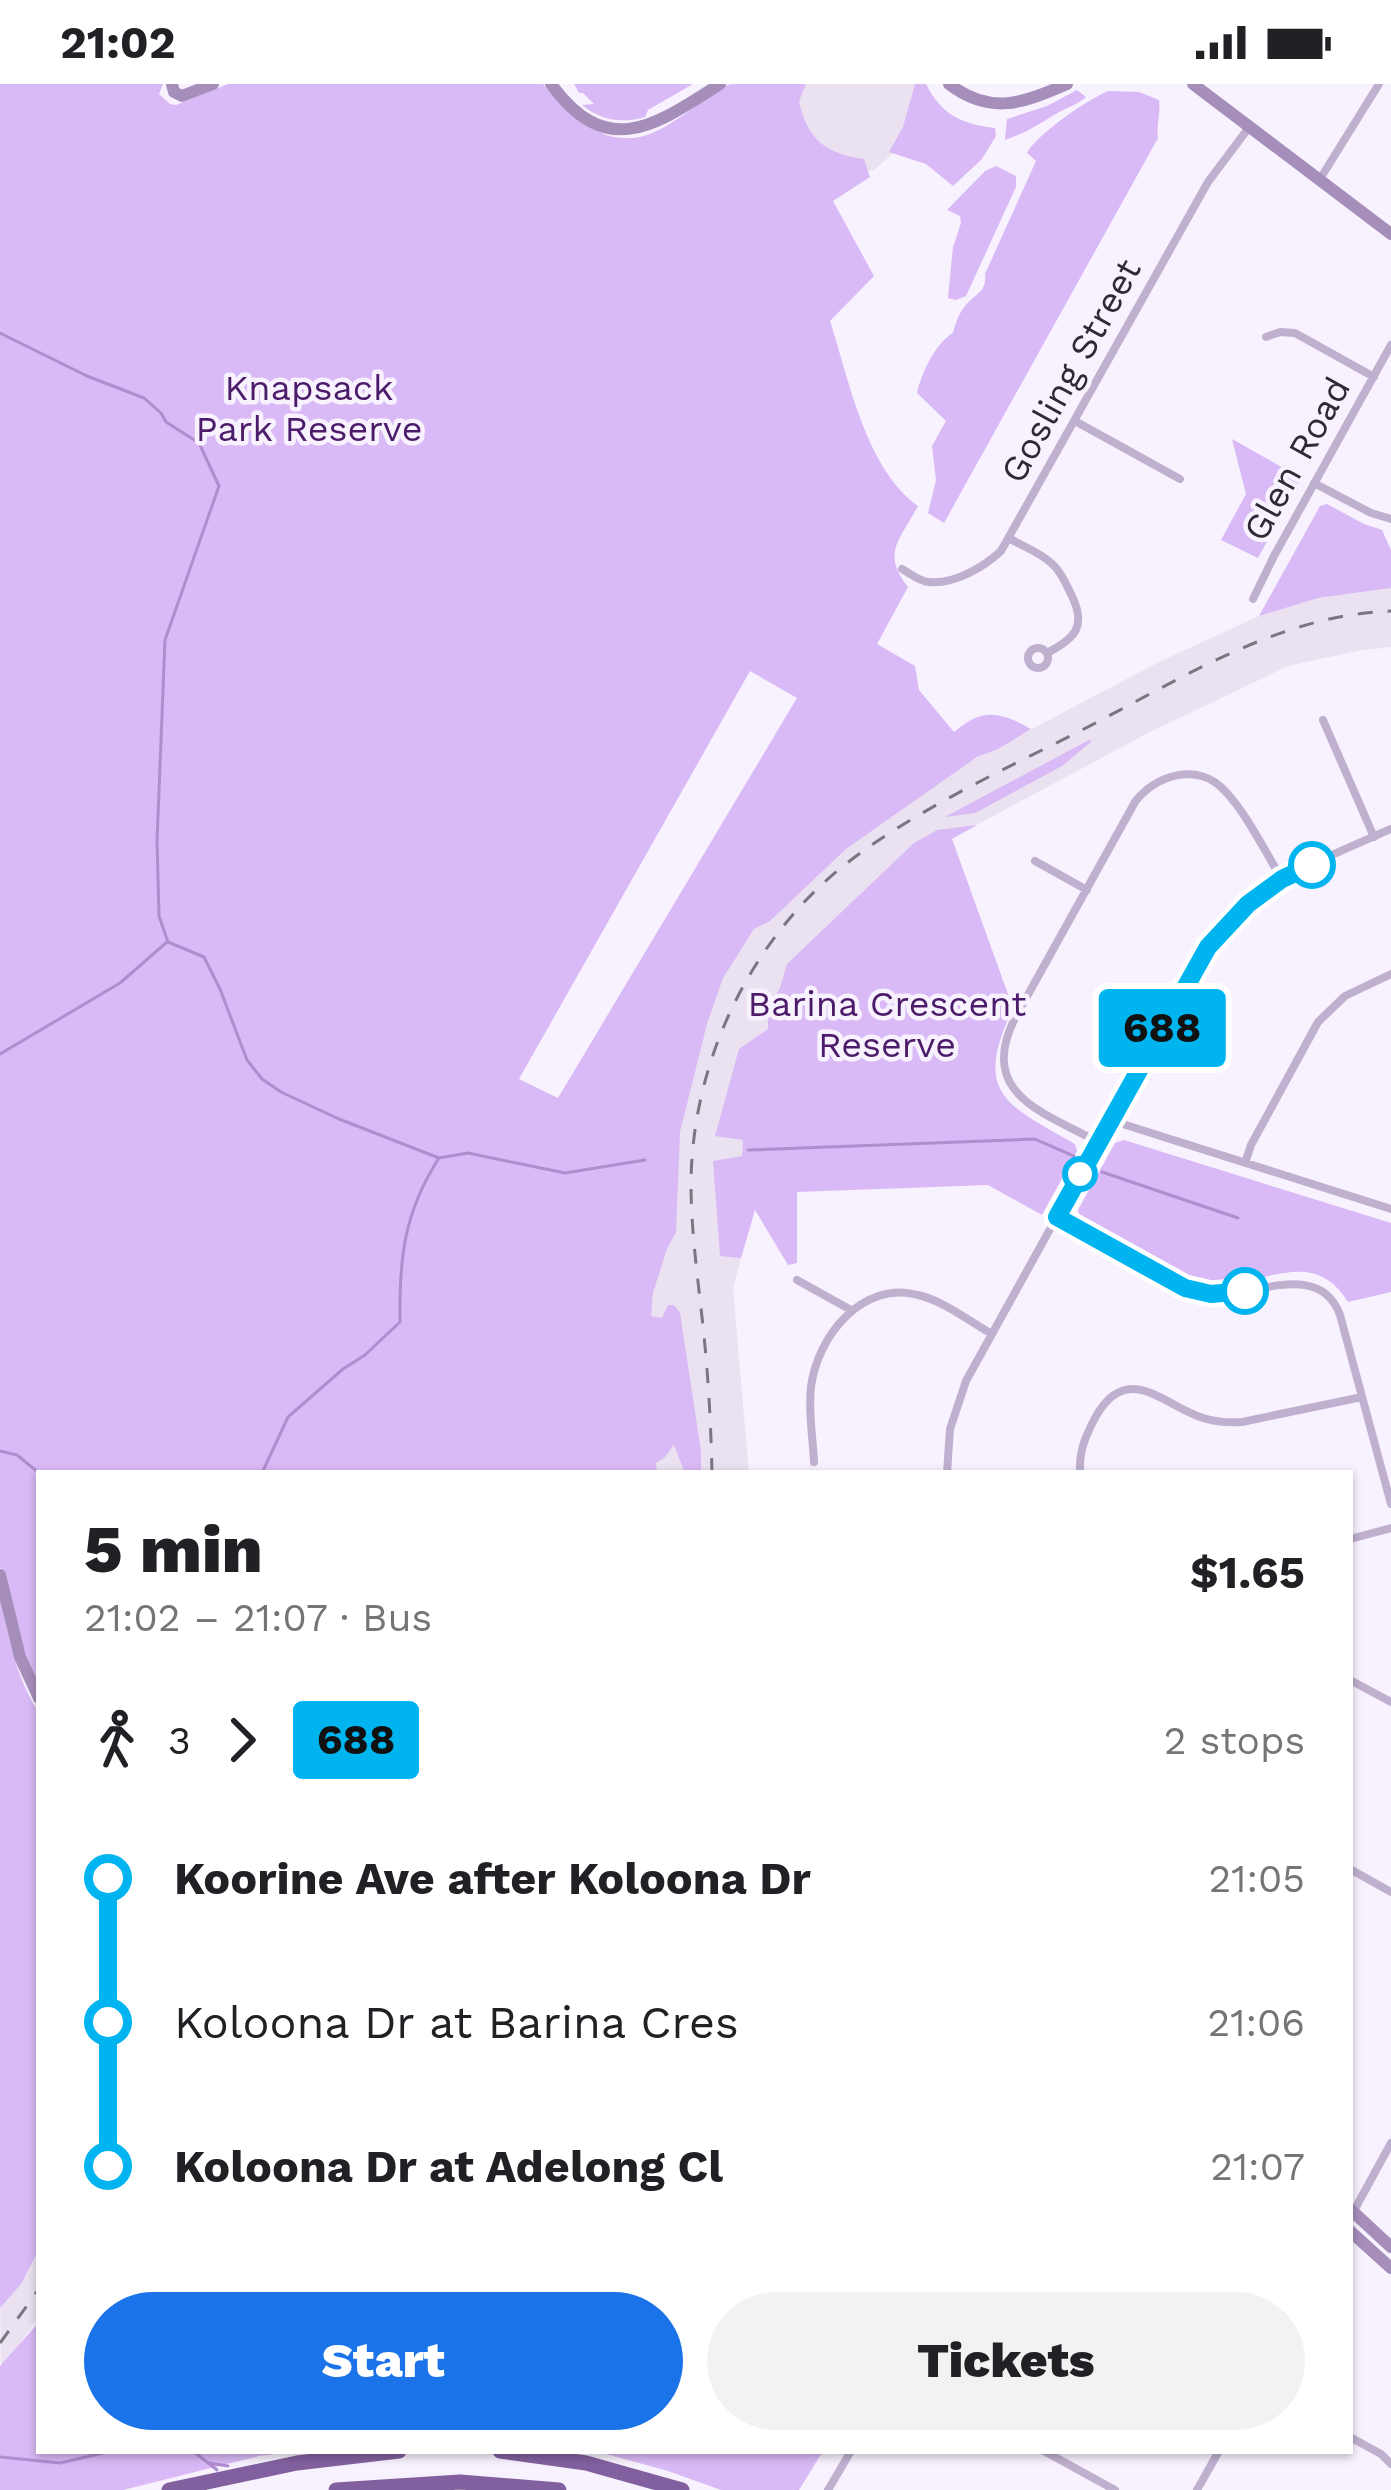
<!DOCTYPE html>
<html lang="en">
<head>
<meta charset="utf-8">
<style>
  body { margin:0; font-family:"Work Sans",sans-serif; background:#f2f2f2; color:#202124; height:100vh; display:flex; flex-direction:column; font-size:45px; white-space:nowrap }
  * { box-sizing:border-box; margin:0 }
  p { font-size:39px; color:#757577 }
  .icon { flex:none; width:66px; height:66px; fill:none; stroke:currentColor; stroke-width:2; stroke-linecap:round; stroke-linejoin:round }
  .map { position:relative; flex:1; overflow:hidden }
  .side { position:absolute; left:36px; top:1386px; width:1317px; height:984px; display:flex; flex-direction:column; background:#fff; border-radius:0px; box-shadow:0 3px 9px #0004 }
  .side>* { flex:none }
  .badge { padding:0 24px; border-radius:9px; font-size:42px; line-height:78px }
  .map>.badge { position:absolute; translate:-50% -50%; box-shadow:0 0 0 6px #fff }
  .legs { display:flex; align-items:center; gap:18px; height:132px; padding:0 48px; font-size:39px }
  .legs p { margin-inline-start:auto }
  .summary { display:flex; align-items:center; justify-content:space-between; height:204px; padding:0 48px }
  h1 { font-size:66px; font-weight:800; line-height:90px }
  .primary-button { display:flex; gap:24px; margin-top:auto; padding:24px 48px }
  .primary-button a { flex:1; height:138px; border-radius:72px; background:#1a73e8; color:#fff; font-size:48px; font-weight:800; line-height:138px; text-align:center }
  .primary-button a+a { background:#f2f2f2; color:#202124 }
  ul { padding:0 48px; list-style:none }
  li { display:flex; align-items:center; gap:42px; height:144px; font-size:45px }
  li i { display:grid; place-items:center; width:18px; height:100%; margin:0 15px; background:currentColor }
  li i::after { content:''; width:30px; height:30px; margin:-15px; border:9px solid; border-radius:50%; background:#fff }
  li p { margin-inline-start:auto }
  li:first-child i { background:linear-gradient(#0000 50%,currentColor 0) }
  li:last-child i { background:linear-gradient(currentColor 50%,#0000 0) }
  .status { display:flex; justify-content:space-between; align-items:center; height:84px; padding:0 60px; background:#fff; direction:ltr }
  .status svg { height:33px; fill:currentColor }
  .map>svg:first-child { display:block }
  .built { fill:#eae2f1 }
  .green { fill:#d9b9f6; fill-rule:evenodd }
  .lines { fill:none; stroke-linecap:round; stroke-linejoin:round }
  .stream { stroke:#b18dd0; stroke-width:3 }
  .street { stroke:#c0b0cf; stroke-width:8 }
  .secondary { stroke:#a68ebb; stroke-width:12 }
  .highway { stroke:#82609f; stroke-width:15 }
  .rail { stroke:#7b7581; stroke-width:3; stroke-dasharray:15 15; stroke-linecap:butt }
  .line-1-casing { stroke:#fff; stroke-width:27 }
  .line-1 { stroke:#00b5ef; stroke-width:18 }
  .stop-1-dot { fill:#fff; stroke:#00b5ef; stroke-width:6 }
  .labels { text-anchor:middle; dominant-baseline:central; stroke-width:9; stroke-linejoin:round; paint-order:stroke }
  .street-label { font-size:36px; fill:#2f2935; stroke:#f8f2fe }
  .park-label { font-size:36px; fill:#4c1c6b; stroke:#f8f2fe }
</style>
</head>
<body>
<div class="status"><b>21:02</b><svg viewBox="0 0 49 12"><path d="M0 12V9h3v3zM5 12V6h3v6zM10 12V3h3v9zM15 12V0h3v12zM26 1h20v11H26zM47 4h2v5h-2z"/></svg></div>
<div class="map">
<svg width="1391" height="2406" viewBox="0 0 1391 2406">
  <rect width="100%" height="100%" fill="#f8f2fe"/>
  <path class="built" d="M769,0H917L913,52L873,87L819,82Z
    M1391,504V563L1357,567L1288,582L1150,648L952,754L771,1065L733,1204L749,1389H620L644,1111L713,903L772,816L948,689L1159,578L1259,532L1318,514Z
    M39,2155V2230L1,2289L0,2205Z"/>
  <path class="green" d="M0,0H163L159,10L170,20L176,21L228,0H543C567,30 601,63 644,52C661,47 677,35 692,25C703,17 718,3 731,0C748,0 787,0 806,0L799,17C807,56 827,70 864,75L870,93L833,117L874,192L830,237C849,296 866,385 918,422C900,456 881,469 908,503L877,560L915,582L919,606L954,648C983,623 1000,628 1031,645L998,665L977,673L846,765L770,837L754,845L723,894L707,940L680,1048L676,1148L667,1165L653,1209L651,1232L662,1234L668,1221H674L680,1229L701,1367V1389H683V1384L674,1361L664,1374L656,1379L657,1389H39V1605L20,1557L10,1511L0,1483ZM750,587L797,614L558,1014L519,995Z
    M574,0H693L648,26L645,33C622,40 600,36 582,21L594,20L583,9H579Z
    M915,0H926C942,32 963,40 995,44L996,52L982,75L953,102L926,80L889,68L903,43Z
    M1077,6L1086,13C1078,20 1069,23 1059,28C1041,39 1026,49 1005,56L1007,35L1047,22Z
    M1108,7L1139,8L1159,16C1161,29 1156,40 1158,54L944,439L928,429L936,396L932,362L946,337L917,309C921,290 936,258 953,249C955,240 959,229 965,222C976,209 987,208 985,190L1036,77L1027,69C1037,50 1087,16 1108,7Z
    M996,82L1016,92V103L966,212L956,216L948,214L953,163L961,139L960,132L947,126L985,87Z
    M1232,355L1301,394L1258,474L1221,456L1246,410Z
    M1327,420L1364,440L1382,446L1391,466V504L1318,514L1259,532L1320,422Z
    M1089,656L1092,657L1062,682L975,729L945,733Z
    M977,741L952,755L1013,924C973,1009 1004,1020 1075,1060L1077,1067L1042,1131L988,1101L797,1108V1179L788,1181L755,1126L741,1174L720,1172L713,1077L742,1072L743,1056L715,1052L739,965L768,945V925L780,904L787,880L914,759L937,746Z
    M1124,1056L1391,1139V1208L1348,1218C1311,1158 1259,1207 1208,1199C1170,1192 1115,1154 1080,1134L1078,1126L1115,1059Z
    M0,1514C10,1557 15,1591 39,1629V2165L21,2200L0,2224Z
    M39,2238V2367H297L259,2372L123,2406H0V2282Z
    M595,2367H823L799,2406H721L668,2387Z"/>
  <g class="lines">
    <path class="stream" d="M0,249L87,292L144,314L161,329L166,338L199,359L219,402L165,556L157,757L159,832L168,858L204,873L220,905L247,976L262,995L281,1008L339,1035L439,1074
      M0,970L120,899L167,858
      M748,1066L1035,1055L1074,1072
      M1102,1088L1238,1134
      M0,1367L17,1371L39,1389
      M262,1389L288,1333L343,1285L365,1271L400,1238C399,1175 404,1128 439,1074L468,1069L565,1089L645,1076
      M193,2367L217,2386
      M0,2373L60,2379L112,2367
      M209,2379L228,2382"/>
    <path class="street" d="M1320,95L1379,0
      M1266,253L1280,248L1295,249L1374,293
      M1075,337L1180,395
      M1314,399L1371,429L1391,435
      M1009,454C1022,462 1039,468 1050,478C1060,486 1065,498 1071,510C1087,542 1076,554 1047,569
      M902,485C911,490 919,497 929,498C953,501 984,483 1001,467L1208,98L1250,42
      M1253,515L1274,472L1391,261
      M1028 574a10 10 0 1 1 20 0a10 10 0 1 1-20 0Z
      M1323,636L1374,753
      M1035,777L1087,806
      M1110,1036L1391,1125
      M1098,1058C1043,1028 977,1010 1015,934L1135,718C1156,690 1199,678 1225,707C1247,730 1265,768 1282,795
      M1245,1079L1251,1061L1318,938L1345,912L1391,890
      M1057,1133L1177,1200C1189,1206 1202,1210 1215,1210C1257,1211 1320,1177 1340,1231L1391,1420
      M797,1196L851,1226
      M814,1378C813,1354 808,1328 811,1303C817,1253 862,1196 918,1211C944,1217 969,1237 992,1250
      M947,1389L950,1345L966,1297L1200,874C1251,802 1313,779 1391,745
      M1080,1389C1079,1367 1085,1353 1095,1334C1127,1276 1163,1321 1203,1334C1216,1338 1229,1339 1242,1338L1362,1313
      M1350,1455L1391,1444
      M1350,1596L1391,1618
      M1350,1785L1391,1808
      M1350,2134L1391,2059
      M1350,2353L1381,2370L1391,2380
      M1044,2367L1115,2406
      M828,2406L851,2367
      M1197,2406L1219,2367"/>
    <path class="secondary" d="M172,0L174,8L182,12L213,0
      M551,0C608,78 657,40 720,0
      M949,0C991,32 1023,19 1067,0
      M1193,0L1391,150
      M0,1491L20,1573L39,1614
      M1350,2125L1391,2163
      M1350,2147L1391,2184"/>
    <path class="highway" d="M500,2367L586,2379L682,2406
      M169,2406L297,2379L399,2367
      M336,2406L460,2398L559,2406"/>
    <path class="rail" d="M712,1389C711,1347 709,1304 705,1262C700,1208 691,1154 691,1099C692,976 752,851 851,776C918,725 1005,685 1080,647C1178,597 1277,531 1391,527
      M0,2259L39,2205"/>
  </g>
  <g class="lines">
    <g class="line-1-casing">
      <path id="line-1" d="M1245,1207L1211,1210L1185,1204L1057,1133L1208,863L1248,820L1282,795L1312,781"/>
    </g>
    <use href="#line-1" class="line-1"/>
  </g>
  <g class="stop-1-dot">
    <circle cx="1312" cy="781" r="21"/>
    <circle cx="1080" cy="1090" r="15"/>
    <circle cx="1245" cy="1207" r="21"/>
  </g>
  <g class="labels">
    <g class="street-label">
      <text transform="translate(1071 287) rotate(-61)">Gosling Street</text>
      <text transform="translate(1297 375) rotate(-61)">Glen Road</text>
    </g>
    <g class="park-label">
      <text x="309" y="304">Knapsack<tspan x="309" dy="41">Park Reserve</tspan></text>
      <text x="887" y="920">Barina Crescent<tspan x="887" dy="41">Reserve</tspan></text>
    </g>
  </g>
</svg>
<b class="badge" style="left:1162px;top:944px;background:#00b5ef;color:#111">688</b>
<section class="side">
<div class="summary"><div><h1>5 min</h1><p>21:02 – 21:07 · Bus</p></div><b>$1.65</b></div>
<div class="legs"><svg class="icon" aria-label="walk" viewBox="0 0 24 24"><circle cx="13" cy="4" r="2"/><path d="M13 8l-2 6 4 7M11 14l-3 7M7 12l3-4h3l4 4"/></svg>3<svg class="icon" aria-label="forward" viewBox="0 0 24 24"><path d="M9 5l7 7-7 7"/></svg><b class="badge" style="background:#00b5ef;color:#111">688</b><p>2 stops</p></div>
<ul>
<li><i style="color:#00b5ef"></i><b>Koorine Ave after Koloona Dr</b><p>21:05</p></li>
<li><i style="color:#00b5ef"></i><span>Koloona Dr at Barina Cres</span><p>21:06</p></li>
<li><i style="color:#00b5ef"></i><b>Koloona Dr at Adelong Cl</b><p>21:07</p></li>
</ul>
<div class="primary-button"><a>Start</a><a>Tickets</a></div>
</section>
</div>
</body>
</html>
